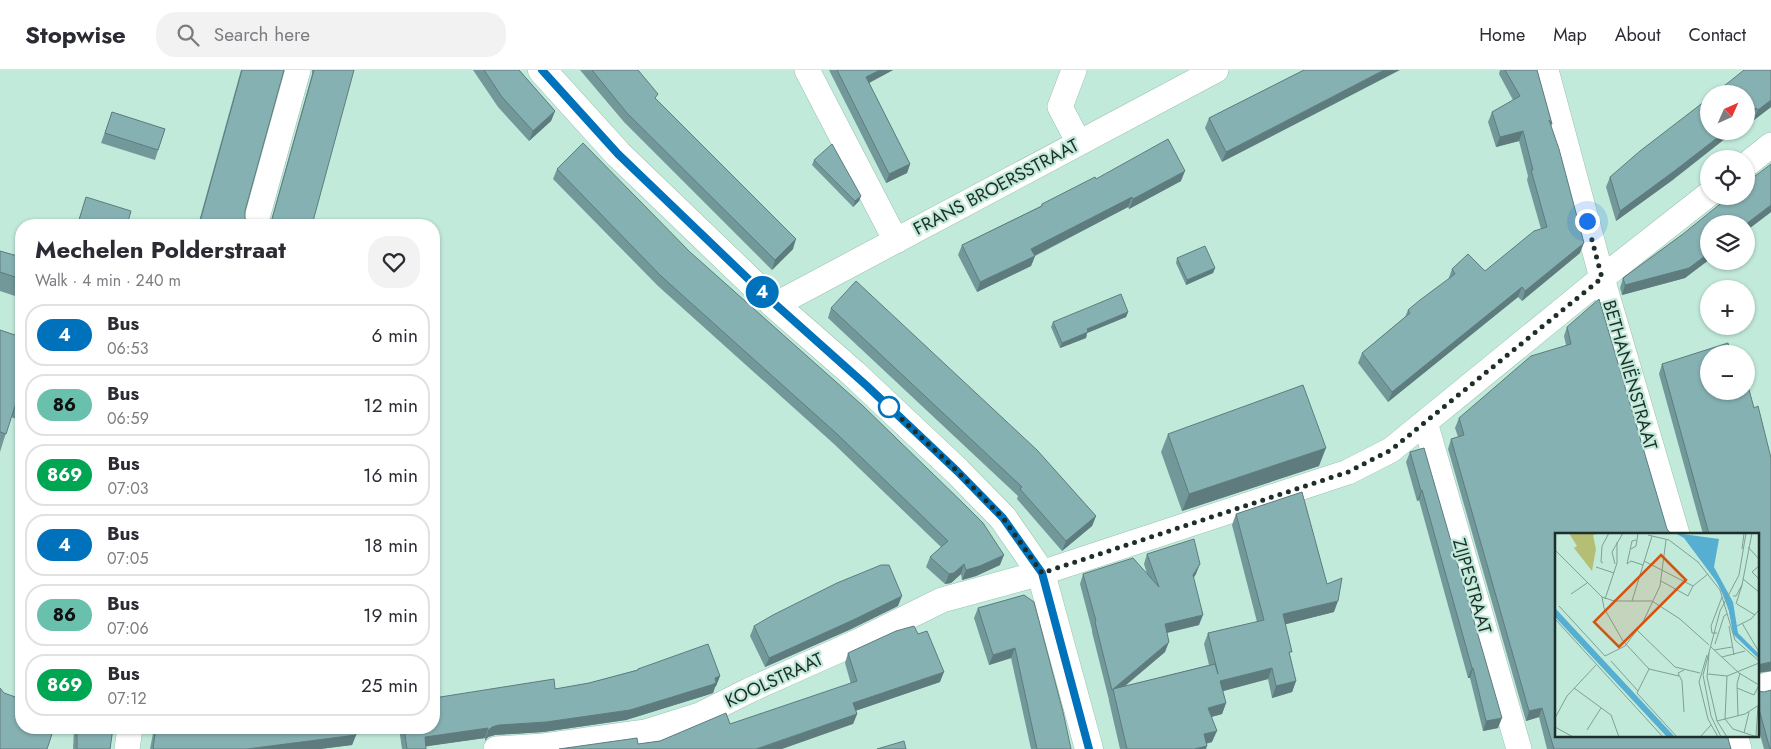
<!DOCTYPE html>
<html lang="en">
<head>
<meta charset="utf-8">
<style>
  body { margin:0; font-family:Jost,sans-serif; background:#f2f2f3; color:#2b2b33; height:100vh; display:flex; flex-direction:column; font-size:19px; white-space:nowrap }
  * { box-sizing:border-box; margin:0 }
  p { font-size:16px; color:#7c7c81 }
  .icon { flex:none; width:28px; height:28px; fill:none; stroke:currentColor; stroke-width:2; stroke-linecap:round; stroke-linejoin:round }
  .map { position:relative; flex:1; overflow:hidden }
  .sheet { position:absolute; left:15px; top:149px; width:425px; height:515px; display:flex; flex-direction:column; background:#fff; border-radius:20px; box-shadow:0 1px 4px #0004 }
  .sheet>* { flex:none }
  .badge { padding:0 10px; border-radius:16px; font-size:18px; line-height:32px }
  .needle { width:32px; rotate:45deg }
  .buttons { position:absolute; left:1700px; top:15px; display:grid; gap:10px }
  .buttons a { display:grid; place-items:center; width:55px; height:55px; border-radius:50%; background:#fff; box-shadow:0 1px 4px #0004; font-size:25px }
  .you { position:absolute; width:25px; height:25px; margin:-12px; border:4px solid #fff; border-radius:50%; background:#1a73e8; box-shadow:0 0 0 8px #1a73e833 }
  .map>.badge { position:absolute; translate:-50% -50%; box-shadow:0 0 0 2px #fff }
  .round { display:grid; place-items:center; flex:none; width:52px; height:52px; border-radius:20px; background:#f2f2f3 }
  .overview { display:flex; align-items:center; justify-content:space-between; height:85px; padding:0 20px }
  h1 { font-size:24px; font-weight:700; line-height:38px }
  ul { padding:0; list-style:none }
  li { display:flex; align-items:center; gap:15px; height:62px; margin:0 10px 8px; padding:0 10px; border:2px solid #e1e1e2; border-radius:20px }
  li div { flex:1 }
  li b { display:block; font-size:19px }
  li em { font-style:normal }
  li .badge { min-width:55px; font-weight:700; text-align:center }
  header { display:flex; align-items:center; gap:30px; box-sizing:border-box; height:70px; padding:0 25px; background:#fff; border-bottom:1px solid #e1e1e2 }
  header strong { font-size:24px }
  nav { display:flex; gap:28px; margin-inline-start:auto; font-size:18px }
  .search { width:350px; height:45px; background:#f2f2f3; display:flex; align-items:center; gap:12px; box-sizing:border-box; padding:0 18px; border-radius:20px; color:#7c7c81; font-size:19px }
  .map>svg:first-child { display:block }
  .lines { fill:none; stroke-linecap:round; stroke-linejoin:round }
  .minor-casing { stroke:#99c0b1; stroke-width:26 }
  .major-casing { stroke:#99c0b1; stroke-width:29 }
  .minor { stroke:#fff; stroke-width:25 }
  .major { stroke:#fff; stroke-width:28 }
  .wall { fill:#73989a }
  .shaded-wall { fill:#5e7c7d }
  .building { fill:#86b1b3; stroke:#5e7c7d }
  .line-casing { stroke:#fff; stroke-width:11 }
  .line { stroke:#0072bc; stroke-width:8 }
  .walk { stroke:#1e2e28; stroke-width:5; stroke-dasharray:0 9 }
  .stop-dot { fill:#fff; stroke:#0072bc; stroke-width:2.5 }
  .labels { text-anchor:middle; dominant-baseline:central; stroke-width:4.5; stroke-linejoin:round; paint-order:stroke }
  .street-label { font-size:18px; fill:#1e2e28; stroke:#c2eadb }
  .inset-river { fill:none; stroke:#56afd1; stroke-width:2.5 }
  .inset-road { fill:none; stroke:#809f93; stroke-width:1 }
  .view { fill:#d4550f; fill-opacity:0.15; stroke:#d4550f; stroke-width:2.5 }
  .inset-edge { fill:none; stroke:#1e2e28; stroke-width:2.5 }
</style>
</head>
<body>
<header>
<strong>Stopwise</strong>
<div class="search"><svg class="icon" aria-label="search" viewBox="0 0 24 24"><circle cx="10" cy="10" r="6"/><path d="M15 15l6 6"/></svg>Search here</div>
<nav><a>Home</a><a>Map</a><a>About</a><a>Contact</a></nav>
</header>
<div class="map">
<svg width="1771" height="679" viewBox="0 0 1771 679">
  <rect width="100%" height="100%" fill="#c2eadb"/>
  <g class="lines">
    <g class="minor-casing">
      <path id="minor" d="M807,0L896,171
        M1074,0L1060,37L1079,73
        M1546,0L1602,208L1677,464
        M1746,95L1771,75
        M255,155L298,0
        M775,235L1216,0
        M1425,352L1519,679
        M1757,618L1771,614
        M1735,665L1739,679
        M127,679L130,658
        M496,679L544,676L646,662L700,645L750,620L855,573L942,530L1041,503L1348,402L1391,380L1602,208L1709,124"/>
    </g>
    <g class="major-casing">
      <path id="major" d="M542,0L618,84L775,235L854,304L957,401L1003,448L1041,503L1089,679"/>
    </g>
    <use href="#minor" class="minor"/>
    <use href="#major" class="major"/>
  </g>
  <path class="wall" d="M241,0H284L245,141V148L249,155H198Z
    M312,0H354L271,151L312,4Z
    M473,0H519L555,41L551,51L529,71L498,37Z
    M580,0H638L656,29L793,179L772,200L624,52Z
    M829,0H893L869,13L910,94L907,103L886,113Z
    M1304,0L1222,92L1205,58L1209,48Z
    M1500,0H1537L1552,54L1551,57L1580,183L1522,231L1518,227L1388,332L1358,293L1362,283L1405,247L1408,240L1448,210L1452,199L1485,201L1541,159L1527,110L1528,106L1519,71L1496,77L1488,52L1492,42L1513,30L1499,4Z
    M1746,24L1771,37L1754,50L1752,48Z
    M112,42L165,59L155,90L101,73Z
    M814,90L861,126L859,131L853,137L812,95Z
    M557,99L1000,495L976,506L962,510L961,504L951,513L945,514L926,497L930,487L941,477L834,374L658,216L553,109Z
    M1610,107L1674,109L1616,151L1606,117Z
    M1096,109L1181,111L1129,139L1128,137L1035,186L1031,196L977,222L958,185L962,175L1041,136L1042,134Z
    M86,127L127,155H77Z
    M1771,142L1746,161V154L1685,208L1622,225L1620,218L1623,208L1683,164Z
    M0,181L21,187V228L0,221Z
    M1177,188L1215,198L1213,203L1186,215L1176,193Z
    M831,238L1096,446L1092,456L1062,481L1017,429L1018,426L828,248Z
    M1128,242L1126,247L1087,263L1086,268L1060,278L1051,257L1053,252Z
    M1567,257L1731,679H1547L1539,647L1526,651L1448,379L1451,369L1458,367L1455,358L1459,348L1566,275L1564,266Z
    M0,260L21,267V351L11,347L0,382Z
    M1709,284L1754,338L1771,388V601L1757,603V464H1703L1659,304L1662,294Z
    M1168,364L1319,396L1182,441L1161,382Z
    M1424,378L1498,658L1483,661L1470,608H1468L1419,430L1417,431L1406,392L1410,382Z
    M1236,444L1334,542L1285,554L1290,587L1296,611L1292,622L1272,628L1268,609L1223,621L1226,633L1222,644L1211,647L1212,672L1206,674V679H1120L1109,631V629V630L1092,562V560L1080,514L1083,504H1147L1144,494L1147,484L1196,504L1193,508L1199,555L1167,563L1165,582L1125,616L1209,595L1204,574L1208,563L1257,552L1232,455Z
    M1024,525L1071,679H1031L1011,588L989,595L974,548L978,538Z
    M898,536L849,560L765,597L750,566L754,556Z
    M848,583L940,612L855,641L857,644L853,654L638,674L660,671L730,654L851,614L845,593Z
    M638,599L720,606L716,616L715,617L713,623L707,625L626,650L543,662L495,665L488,667L485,671V668L426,676V679H402L399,658H434L555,619L589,613L637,600Z
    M1757,621L1764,622L1771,679H1764L1757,654Z
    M74,658H113L110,679H73Z
    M154,658H356V665L352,675L320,679H150Z"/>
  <path class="shaded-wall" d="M880,0H893L863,16L866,7Z
    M1384,0H1400L1222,92L1226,82Z
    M1771,30V37L1754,50L1758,40Z
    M1756,38L1752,48L1746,53V45Z
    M555,41L551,51L529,71L533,61Z
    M1523,61L1519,71L1496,77L1500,67Z
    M1726,61H1735L1674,109L1616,151L1620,141Z
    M910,94L907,103L886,113L889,104Z
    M1185,101L1181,111L1129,139L1133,129Z
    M861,126L859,131L853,137L855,131Z
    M1132,127L1128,137L1028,189L1031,179Z
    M1771,135V142L1746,161V154Z
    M796,169L793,179L772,200L775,190Z
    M1584,173L1580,183L1522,231L1525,221Z
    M1709,183V190L1685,208L1622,225L1625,215Z
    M1035,186L1031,196L977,222L980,212Z
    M1215,198L1213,203L1186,215L1187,210Z
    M1522,217L1518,227L1388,332L1392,322Z
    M1128,242L1126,247L1087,263L1086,268L1060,278L1062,273L1087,259Z
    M1326,378L1319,396L1182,441L1189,424Z
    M1422,420L1419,430L1417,431L1421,421Z
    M1096,446L1092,456L1062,481L1066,471Z
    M1004,485L1000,495L976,506L962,510L966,500Z
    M964,494L961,504L951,513L945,514L949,504Z
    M1200,494L1196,504L1189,515L1193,505Z
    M902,526L898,536L849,560L765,597L769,588Z
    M1338,531L1334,542L1279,556L1283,544Z
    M1203,545L1199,555L1161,564L1165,554Z
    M1169,572L1165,582L1114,625L1113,619Z
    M1015,578L1011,588L989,595L993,585Z
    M1771,592V601L1757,603V595Z
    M1272,598L1268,609L1216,623L1220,611Z
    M1472,598H1473L1470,608H1468Z
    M944,602L940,612L849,643L853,633Z
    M720,606L716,616L715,617L713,623L707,625L626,650L543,662L495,665L488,667L485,671L488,661L492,657L499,655Z
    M1296,611L1292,622L1272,628L1276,616Z
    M1226,633L1222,644L1204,649L1208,638Z
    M1542,638L1539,647L1526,651L1529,641Z
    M857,644L853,654L782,679H756Z
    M1502,648L1498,658L1483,661L1486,651Z
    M488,658L485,668L422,677L425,667Z
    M1217,661L1212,672L1200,675L1204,664Z
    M356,665L352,675L320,679H247Z
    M1207,676L1206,679H1194Z"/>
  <path class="building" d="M242,0H284L245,141V148L249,155H199Z
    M314,0H354L312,155H269L272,149Z
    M484,0H519L555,41L533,61L502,27Z
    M592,0H638L658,24L655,28L796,169L775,190L627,43Z
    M837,0H880L866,7L910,94L889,104Z
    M1304,0H1384L1226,82L1209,48Z
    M1505,0H1537L1552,54L1549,50L1559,79L1584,173L1525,221L1522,217L1392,322L1362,283L1410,243L1408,240L1420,230L1455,204L1452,199L1468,184L1485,201L1534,161L1547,157L1531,100H1533L1523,61L1500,67L1492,42L1520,26Z
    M1744,0H1771V30L1758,40L1756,38L1746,45V24H1714Z
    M1709,28V61H1726L1677,99L1620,141L1610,107L1640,81Z
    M112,42L165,59L158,80L105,63Z
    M1168,69L1185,101L1133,129L1132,127L1031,179L1035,186L980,212L962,175L1042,136V134L1095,107L1096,109Z
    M583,73L690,182L862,335L966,436L983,453L1004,485L980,496L966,500L964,494L954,503L949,504L930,487L948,471L837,364L661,206L557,99Z
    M832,74L861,126L855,131L814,90Z
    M1771,94V135L1746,154H1709V183L1689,198L1625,215L1623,208L1683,164L1730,126H1746V113Z
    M86,127L131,141L127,155H96L79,150Z
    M1205,176L1215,198L1187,210L1177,188Z
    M0,181L21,187V209L0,202Z
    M856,211L1037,380L1096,446L1066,471L1020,419L1022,417L831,238Z
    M1121,224L1128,242L1087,259L1088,262L1062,273L1053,252Z
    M1599,229L1667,459L1671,464H1556V665H1727L1731,679H1554L1542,638L1529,641L1451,369L1464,365L1459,348L1531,286L1571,274L1567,257Z
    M0,260L21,267V331L17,330L6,364L0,362Z
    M1728,273L1731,284H1709V321H1746V309L1754,338L1758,336L1771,388V592L1757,595V464H1709L1662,294Z
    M1303,315L1326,378L1189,424L1168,364Z
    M1424,378L1502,648L1486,651L1473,598H1472L1422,420L1421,421L1410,382Z
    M1302,422L1327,514L1342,508L1338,531L1283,544L1292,582H1289L1296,611L1276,616L1272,598L1220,611L1226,633L1208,638L1217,661L1204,664L1207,676L1194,679H1127L1113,619L1215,594L1218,604L1208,563L1264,550L1236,444Z
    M1194,469L1200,494L1193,505L1203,545L1165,554L1169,572L1112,620L1095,552L1096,551L1083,504L1133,488L1159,517L1147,484Z
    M881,495H889L902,526L853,550L769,588L754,556L773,545L837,513Z
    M1024,525L1034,532L1063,642L1071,679H1037L1015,578L993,585L978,538Z
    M914,556L918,564L927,561L944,602L853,633L857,644L756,679H559L637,668L638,674L660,671L726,643L730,654L857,611L848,583L896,561Z
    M708,574L720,606L715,608L716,613L711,615L630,640L546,652L499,655L492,657L488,661V658L425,667L426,679H407L404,658H434V628L554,609L555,619L589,613L638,600V599Z
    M0,618L4,623L21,629V658H54L47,679H0Z
    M1771,620V679H1770L1757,632V621L1764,622Z
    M77,658H113L110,679H77Z
    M156,658H356V665L247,679H154L153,678Z
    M904,671L906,679H877Z"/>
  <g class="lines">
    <g class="line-casing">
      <path id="line" d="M542,0L618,84L765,225L867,316L957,401L1003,448L1042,503L1089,679"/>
    </g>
    <use href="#line" class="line"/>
    <path class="walk" d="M889,337L957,401L1003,448L1042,503L1348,402L1391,380L1602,208L1587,151"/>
  </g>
  <circle class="stop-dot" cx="889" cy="337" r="10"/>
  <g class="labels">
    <g class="street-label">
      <text transform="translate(996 117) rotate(-28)">FRANS BROERSSTRAAT</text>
      <text transform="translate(1630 305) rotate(74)">BETHANIËNSTRAAT</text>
      <text transform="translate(1472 516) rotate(74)">ZIJPESTRAAT</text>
      <text transform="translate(774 610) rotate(-25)">KOOLSTRAAT</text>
    </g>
  </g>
  <g transform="translate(1555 463)">
    <rect width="204" height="204" fill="#c2eadb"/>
    <path d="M14,0H45L38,2L41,16L37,38L19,15L22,13Z" fill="#b5be75"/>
    <path d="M120,0L164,6L159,34L178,69L183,100L204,121V126L178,101L174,78L164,52L129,5ZM0,75L120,204H112L0,84Z" fill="#56afd1"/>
    <path class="inset-river" d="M162,6L154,32L171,64M173,68L181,102L204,123"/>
    <path class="inset-road" d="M93,2L114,7L143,29L165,57L180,107L204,128M81,7L77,8L72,31L76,28L88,32M193,14L204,26M76,16L81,13L83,0M187,16L189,0M0,17L47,64L59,68H97L125,86L154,112M89,28L138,53M48,30L46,29L47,13L54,0M60,31L57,19L68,0M204,33L197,39L204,46M41,34L59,40M188,46L204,59M106,48L133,63L138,53L153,41M16,61L32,50M178,63H181L187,52L197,0M47,64L49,75L68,108L94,136L124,143M50,66L62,30V9M77,68L97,3M181,71L187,52M182,71L200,82M4,73L50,123L70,113L88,89L105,53L111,7M0,86L108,204M187,90L204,119M174,93L179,122M182,93L196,86L204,77M82,97L120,134L145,140M162,100H157L156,93L167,64M160,111L169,83L172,81M156,114L184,140L204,152L199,162L182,155M159,117L177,114M152,122L144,149L153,186L163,204M167,124L190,118M56,128L83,158M94,136L82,160L122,204M153,141L172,143L204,130M152,144L162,188L172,204M152,144L154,120M19,155L56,182L64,204M129,179L127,148L123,140L129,137M183,183L182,151L185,140M0,185L12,163L41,132M170,186L172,143M170,186L178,196L202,204M162,188L190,181L204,172M0,194L18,204M32,197L46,175M189,200L194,179M201,203L203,173M145,204L156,192M166,204L156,183L148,142L165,78L184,42L191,0"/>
    <path class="view" d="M106,22L131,47L64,114L39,89Z"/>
    <rect width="204" height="204" class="inset-edge"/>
  </g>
</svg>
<div class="buttons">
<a><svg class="needle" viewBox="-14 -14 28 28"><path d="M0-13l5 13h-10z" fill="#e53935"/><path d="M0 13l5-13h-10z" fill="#7c7c81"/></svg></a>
<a><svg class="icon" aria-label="locate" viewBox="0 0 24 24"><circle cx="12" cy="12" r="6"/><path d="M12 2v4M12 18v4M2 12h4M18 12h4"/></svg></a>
<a><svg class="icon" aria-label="layers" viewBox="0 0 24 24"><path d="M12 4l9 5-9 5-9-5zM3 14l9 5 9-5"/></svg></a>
<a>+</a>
<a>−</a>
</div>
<div class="you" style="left:1587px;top:151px"></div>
<b class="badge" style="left:762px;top:222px;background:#0072bc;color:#fff">4</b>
<section class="sheet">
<div class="overview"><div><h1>Mechelen Polderstraat</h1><p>Walk · 4 min · 240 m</p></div><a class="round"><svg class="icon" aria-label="heart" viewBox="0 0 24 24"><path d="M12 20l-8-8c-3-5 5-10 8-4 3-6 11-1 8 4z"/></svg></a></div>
<ul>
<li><span class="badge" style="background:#0072bc;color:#fff">4</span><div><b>Bus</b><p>06:53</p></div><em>6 min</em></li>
<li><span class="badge" style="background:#69c0ac;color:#111">86</span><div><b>Bus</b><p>06:59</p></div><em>12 min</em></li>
<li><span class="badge" style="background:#00a651;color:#fff">869</span><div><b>Bus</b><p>07:03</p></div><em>16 min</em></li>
<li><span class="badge" style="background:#0072bc;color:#fff">4</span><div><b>Bus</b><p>07:05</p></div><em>18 min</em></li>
<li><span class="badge" style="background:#69c0ac;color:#111">86</span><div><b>Bus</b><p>07:06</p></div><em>19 min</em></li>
<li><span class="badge" style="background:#00a651;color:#fff">869</span><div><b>Bus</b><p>07:12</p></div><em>25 min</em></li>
</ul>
</section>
</div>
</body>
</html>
